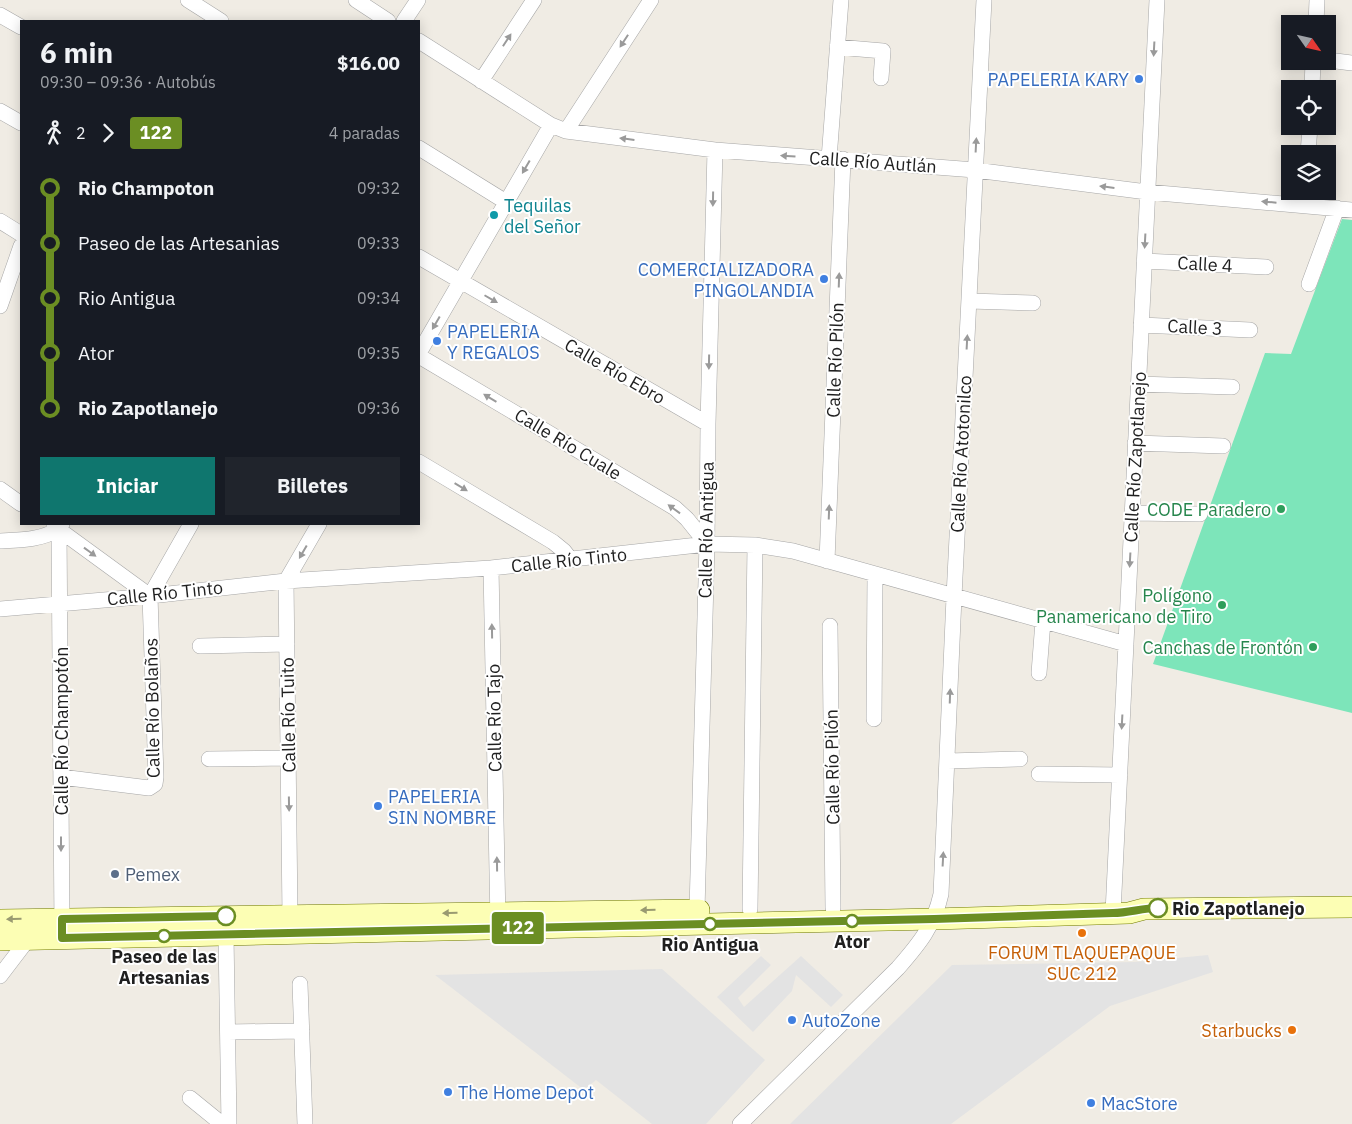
<!DOCTYPE html>
<html lang="es">
<head>
<meta charset="utf-8">
<style>
  body { margin:0; font-family:"IBM Plex Sans",sans-serif; background:#20242c; color:#f1f3f6; height:100vh; display:flex; flex-direction:column; font-size:19px; white-space:nowrap }
  * { box-sizing:border-box; margin:0 }
  p { font-size:16px; color:#9ea1a6 }
  .icon { flex:none; width:28px; height:28px; fill:none; stroke:currentColor; stroke-width:2; stroke-linecap:round; stroke-linejoin:round }
  .map { position:relative; flex:1; overflow:hidden }
  .details { position:absolute; left:20px; top:20px; width:400px; height:505px; display:flex; flex-direction:column; background:#171b24; border-radius:0px; box-shadow:0 2px 12px #0003 }
  .details>* { flex:none }
  .badge { padding:0 10px; border-radius:4px; font-size:18px; line-height:32px }
  .needle { width:32px; rotate:124deg }
  .buttons { position:absolute; left:1281px; top:15px; display:grid; gap:10px }
  .buttons a { display:grid; place-items:center; width:55px; height:55px; border-radius:0px; background:#171b24; box-shadow:0 2px 12px #0003; font-size:25px }
  .map>.badge { position:absolute; translate:-50% -50%; box-shadow:0 0 0 2px #fff }
  .legs { display:flex; align-items:center; gap:8px; height:55px; padding:0 20px; font-size:16px }
  .legs p { margin-inline-start:auto }
  .head { display:flex; align-items:center; justify-content:space-between; height:85px; padding:0 20px }
  h1 { font-size:28px; font-weight:800; line-height:38px }
  .primary-button { display:flex; gap:10px; margin-top:auto; padding:10px 20px }
  .primary-button a { flex:1; height:58px; border-radius:0px; background:#0f766e; color:#fff; font-size:20px; font-weight:800; line-height:58px; text-align:center }
  .primary-button a+a { background:#20242c; color:#f1f3f6 }
  ul { padding:0 20px; list-style:none }
  li { display:flex; align-items:center; gap:18px; height:55px; font-size:19px }
  li i { display:grid; place-items:center; width:8px; height:100%; margin:0 6px; background:currentColor }
  li i::after { content:''; width:12px; height:12px; margin:-6px; border:4px solid; border-radius:50%; background:#171b24 }
  li p { margin-inline-start:auto }
  li:first-child i { background:linear-gradient(#0000 50%,currentColor 0) }
  li:last-child i { background:linear-gradient(currentColor 50%,#0000 0) }
  .map>svg:first-child { display:block }
  .pitch { fill:#7de5ba }
  .parking { fill:#e3e3e3 }
  .lines { fill:none; stroke-linecap:round; stroke-linejoin:round }
  .minor-casing { stroke:#a6a6a6; stroke-width:16 }
  .secondary-casing { stroke:#717b00; stroke-width:22 }
  .minor { stroke:#fff; stroke-width:15 }
  .secondary { stroke:#fcfeb4; stroke-width:21 }
  .oneway { fill:#9a9a9a }
  .oneway2 { fill:#999a71 }
  .line-1-casing { stroke:#fff; stroke-width:11 }
  .line-1 { stroke:#6b8e23; stroke-width:8 }
  .shop-dot { fill:#3f7fe0; stroke:#fff; stroke-width:2 }
  .culture-dot { fill:#0f9aa8; stroke:#fff; stroke-width:2 }
  .leisure-dot { fill:#2e9e5b; stroke:#fff; stroke-width:2 }
  .service-dot { fill:#5c6f8a; stroke:#fff; stroke-width:2 }
  .stop-1-dot { fill:#fff; stroke:#6b8e23; stroke-width:2.5 }
  .food-dot { fill:#e8710a; stroke:#fff; stroke-width:2 }
  .labels { text-anchor:middle; dominant-baseline:central; stroke-width:4; stroke-linejoin:round; paint-order:stroke }
  .shop-label { font-size:18px; fill:#366cbe; stroke:#fff; text-anchor:start }
  .street-label { font-size:18px; fill:#1f1f1f; stroke:#fff }
  .culture-label { font-size:18px; fill:#0d838f; stroke:#fff; text-anchor:start }
  .leisure-label { font-size:18px; fill:#27864d; stroke:#fff; text-anchor:end }
  .service-label { font-size:18px; fill:#4e5e75; stroke:#fff; text-anchor:start }
  .stop-label { font-size:18px; font-weight:bold; fill:#1f1f1f; stroke:#fff }
  .food-label { font-size:18px; fill:#c56008; stroke:#fff }
</style>
</head>
<body>
<div class="map">
<svg width="1352" height="1124" viewBox="0 0 1352 1124">
  <rect width="100%" height="100%" fill="#f0ece4"/>
  <path class="pitch" d="M1342,219L1352,220V713L1153,664L1265,353L1291,354Z"/>
  <path class="parking" d="M1208,955L1213,972L1110,1006L951,1124H790L952,965L1135,962Z
    M761,956L771,965L738,998L744,1007L801,956L843,995L831,1007L796,975L792,991L753,1032L717,997Z
    M662,969L765,1060L706,1124H652L596,1080L584,1090L435,975Z"/>
  <g class="lines">
    <g class="minor-casing">
      <path id="minor" d="M188,0L221,21
        M356,0L388,21
        M0,15L21,27
        M404,21L418,0
        M1316,24L1317,0
        M419,41L551,125L566,131L715,150L975,170L1147,192L1352,210
        M837,47L883,51L881,78
        M1328,60L1352,63
        M481,81L534,0
        M1312,89L1313,61
        M0,111L21,123
        M566,131L651,0
        M419,148L506,202
        M1308,154L1310,126
        M829,159L841,0
        M0,221L21,234
        M419,257L708,424
        M1144,261L1266,267
        M1309,284L1337,208
        M969,301L1033,303
        M0,306L21,246
        M1141,325L1250,330
        M419,353L551,125
        M419,356L675,508L687,519L707,544
        M1138,384L1232,387
        M1135,443L1223,446
        M419,462L553,542L564,551L571,560
        M0,489L21,504
        M1132,513L1200,514
        M62,524L59,529L62,929
        M54,526L150,596
        M0,541C21,540 41,540 59,529
        M827,561L843,159
        M491,568L498,922
        M150,596L191,524
        M0,609L150,596L286,581L491,568L707,544L755,545L793,551L1126,644
        M830,626L833,908
        M200,646L287,644
        M1039,673L1043,621
        M874,719L875,575
        M209,759L288,758
        M948,761L1020,759
        M1039,774L1120,775
        M61,777L149,788L155,784L156,777L150,596
        M750,909L755,545
        M697,910L707,544L708,424L715,150
        M1113,913L1157,0
        M290,915L286,581L319,524
        M226,935L229,1124
        M0,976L32,934
        M300,984L305,1124
        M228,1032L302,1031
        M190,1098L222,1124
        M740,1124L898,968C919,944 934,926 941,894L954,597L984,0"/>
    </g>
    <g class="secondary-casing">
      <path id="secondary" d="M0,920L699,910
        M0,940L934,919L1129,913L1144,909L1352,907"/>
    </g>
    <use href="#minor" class="minor"/>
    <use href="#secondary" class="secondary"/>
  </g>
  <defs><path id="oneway-solid" d="M-6-.8H1V-3.2L6.5 0L1 3.2V.8H-6Z" transform="scale(1.25)"/></defs>
  <g class="oneway">
    <use href="#oneway-solid" transform="translate(507 40) rotate(-57)"/>
    <use href="#oneway-solid" transform="translate(624 41) rotate(123)"/>
    <use href="#oneway-solid" transform="translate(1154 49) rotate(93)"/>
    <use href="#oneway-solid" transform="translate(627 139) rotate(-173)"/>
    <use href="#oneway-solid" transform="translate(976 145) rotate(-87)"/>
    <use href="#oneway-solid" transform="translate(788 156) rotate(-176)"/>
    <use href="#oneway-solid" transform="translate(526 167) rotate(120)"/>
    <use href="#oneway-solid" transform="translate(1107 187) rotate(-173)"/>
    <use href="#oneway-solid" transform="translate(713 199) rotate(91)"/>
    <use href="#oneway-solid" transform="translate(1269 202) rotate(-175)"/>
    <use href="#oneway-solid" transform="translate(1145 241) rotate(93)"/>
    <use href="#oneway-solid" transform="translate(839 280) rotate(-88)"/>
    <use href="#oneway-solid" transform="translate(491 299) rotate(30)"/>
    <use href="#oneway-solid" transform="translate(436 323) rotate(120)"/>
    <use href="#oneway-solid" transform="translate(967 342) rotate(-87)"/>
    <use href="#oneway-solid" transform="translate(709 362) rotate(91)"/>
    <use href="#oneway-solid" transform="translate(490 398) rotate(-149)"/>
    <use href="#oneway-solid" transform="translate(461 487) rotate(31)"/>
    <use href="#oneway-solid" transform="translate(674 509) rotate(-144)"/>
    <use href="#oneway-solid" transform="translate(829 512) rotate(-88)"/>
    <use href="#oneway-solid" transform="translate(90 552) rotate(36)"/>
    <use href="#oneway-solid" transform="translate(303 552) rotate(120)"/>
    <use href="#oneway-solid" transform="translate(1130 560) rotate(93)"/>
    <use href="#oneway-solid" transform="translate(492 631) rotate(-91)"/>
    <use href="#oneway-solid" transform="translate(950 696) rotate(-88)"/>
    <use href="#oneway-solid" transform="translate(1122 722) rotate(93)"/>
    <use href="#oneway-solid" transform="translate(289 804) rotate(89)"/>
    <use href="#oneway-solid" transform="translate(61 844) rotate(90)"/>
    <use href="#oneway-solid" transform="translate(943 859) rotate(-87)"/>
    <use href="#oneway-solid" transform="translate(497 864) rotate(-91)"/>
  </g>
  <g class="oneway2">
    <use href="#oneway-solid" transform="translate(648 910) rotate(179)"/>
    <use href="#oneway-solid" transform="translate(450 913) rotate(179)"/>
    <use href="#oneway-solid" transform="translate(14 919) rotate(179)"/>
  </g>
  <g class="lines">
    <g class="line-1-casing">
      <path id="line-1" d="M226,916L62,919V938L934,919L1113,913C1129,913 1142,908 1158,908"/>
    </g>
    <use href="#line-1" class="line-1"/>
  </g>
  <g class="shop-dot">
    <circle cx="1139" cy="79" r="5"/>
    <circle cx="824" cy="279" r="5"/>
    <circle cx="437" cy="341" r="5"/>
    <circle cx="378" cy="806" r="5"/>
    <circle cx="792" cy="1020" r="5"/>
    <circle cx="448" cy="1092" r="5"/>
    <circle cx="1091" cy="1103" r="5"/>
  </g>
  <circle class="culture-dot" cx="494" cy="215" r="5"/>
  <g class="leisure-dot">
    <circle cx="1281" cy="509" r="5"/>
    <circle cx="1222" cy="605" r="5"/>
    <circle cx="1313" cy="647" r="5"/>
  </g>
  <circle class="service-dot" cx="115" cy="874" r="5"/>
  <g class="stop-1-dot">
    <circle cx="1158" cy="908" r="9"/>
    <circle cx="226" cy="916" r="9"/>
    <circle cx="852" cy="921" r="6"/>
    <circle cx="710" cy="924" r="6"/>
    <circle cx="164" cy="936" r="6"/>
  </g>
  <g class="food-dot">
    <circle cx="1082" cy="933" r="5"/>
    <circle cx="1292" cy="1030" r="5"/>
  </g>
  <g class="labels">
    <g class="shop-label">
      <text x="1129" y="79" text-anchor="end">PAPELERIA KARY</text>
      <text x="814" y="269" text-anchor="end">COMERCIALIZADORA<tspan x="814" dy="21">PINGOLANDIA</tspan></text>
      <text x="447" y="331">PAPELERIA<tspan x="447" dy="21">Y REGALOS</tspan></text>
      <text x="388" y="796">PAPELERIA<tspan x="388" dy="21">SIN NOMBRE</tspan></text>
      <text x="802" y="1020">AutoZone</text>
      <text x="458" y="1092">The Home Depot</text>
      <text x="1101" y="1103">MacStore</text>
    </g>
    <g class="street-label">
      <text transform="translate(873 162) rotate(4)">Calle Río Autlán</text>
      <text transform="translate(1205 264) rotate(3)">Calle 4</text>
      <text transform="translate(1195 327) rotate(3)">Calle 3</text>
      <text transform="translate(835 360) rotate(-88)">Calle Río Pilón</text>
      <text transform="translate(615 371) rotate(30)">Calle Río Ebro</text>
      <text transform="translate(568 444) rotate(31)">Calle Río Cuale</text>
      <text transform="translate(961 454) rotate(-87)">Calle Río Atotonilco</text>
      <text transform="translate(1135 457) rotate(-87)">Calle Río Zapotlanejo</text>
      <text transform="translate(706 530) rotate(-89)">Calle Río Antigua</text>
      <text transform="translate(569 560) rotate(-6)">Calle Río Tinto</text>
      <text transform="translate(165 593) rotate(-6)">Calle Río Tinto</text>
      <text transform="translate(152 708) rotate(-91)">Calle Río Bolaños</text>
      <text transform="translate(288 715) rotate(-91)">Calle Río Tuito</text>
      <text transform="translate(494 718) rotate(-91)">Calle Río Tajo</text>
      <text transform="translate(61 731) rotate(-90)">Calle Río Champotón</text>
      <text transform="translate(832 767) rotate(-91)">Calle Río Pilón</text>
    </g>
    <g class="culture-label">
      <text x="504" y="205">Tequilas<tspan x="504" dy="21">del Señor</tspan></text>
    </g>
    <g class="leisure-label">
      <text x="1271" y="509">CODE Paradero</text>
      <text x="1212" y="595">Polígono<tspan x="1212" dy="21">Panamericano de Tiro</tspan></text>
      <text x="1303" y="647">Canchas de Frontón</text>
    </g>
    <g class="service-label">
      <text x="125" y="874">Pemex</text>
    </g>
    <g class="stop-label">
      <text x="1172" y="908" text-anchor="start">Rio Zapotlanejo</text>
      <text x="852" y="941">Ator</text>
      <text x="710" y="944">Rio Antigua</text>
      <text x="164" y="956">Paseo de las<tspan x="164" dy="21">Artesanias</tspan></text>
    </g>
    <g class="food-label">
      <text x="1082" y="952">FORUM TLAQUEPAQUE<tspan x="1082" dy="21">SUC 212</tspan></text>
      <text x="1282" y="1030" text-anchor="end">Starbucks</text>
    </g>
  </g>
</svg>
<div class="buttons">
<a><svg class="needle" viewBox="-14 -14 28 28"><path d="M0-13l5 13h-10z" fill="#e53935"/><path d="M0 13l5-13h-10z" fill="#9ea1a6"/></svg></a>
<a><svg class="icon" aria-label="locate" viewBox="0 0 24 24"><circle cx="12" cy="12" r="6"/><path d="M12 2v4M12 18v4M2 12h4M18 12h4"/></svg></a>
<a><svg class="icon" aria-label="layers" viewBox="0 0 24 24"><path d="M12 4l9 5-9 5-9-5zM3 14l9 5 9-5"/></svg></a>
</div>
<b class="badge" style="left:518px;top:928px;background:#6b8e23;color:#fff">122</b>
<section class="details">
<div class="head"><div><h1>6 min</h1><p>09:30 – 09:36 · Autobús</p></div><b>$16.00</b></div>
<div class="legs"><svg class="icon" aria-label="walk" viewBox="0 0 24 24"><circle cx="13" cy="4" r="2"/><path d="M13 8l-2 6 4 7M11 14l-3 7M7 12l3-4h3l4 4"/></svg>2<svg class="icon" aria-label="forward" viewBox="0 0 24 24"><path d="M9 5l7 7-7 7"/></svg><b class="badge" style="background:#6b8e23;color:#fff">122</b><p>4 paradas</p></div>
<ul>
<li><i style="color:#6b8e23"></i><b>Rio Champoton</b><p>09:32</p></li>
<li><i style="color:#6b8e23"></i><span>Paseo de las Artesanias</span><p>09:33</p></li>
<li><i style="color:#6b8e23"></i><span>Rio Antigua</span><p>09:34</p></li>
<li><i style="color:#6b8e23"></i><span>Ator</span><p>09:35</p></li>
<li><i style="color:#6b8e23"></i><b>Rio Zapotlanejo</b><p>09:36</p></li>
</ul>
<div class="primary-button"><a>Iniciar</a><a>Billetes</a></div>
</section>
</div>
</body>
</html>
